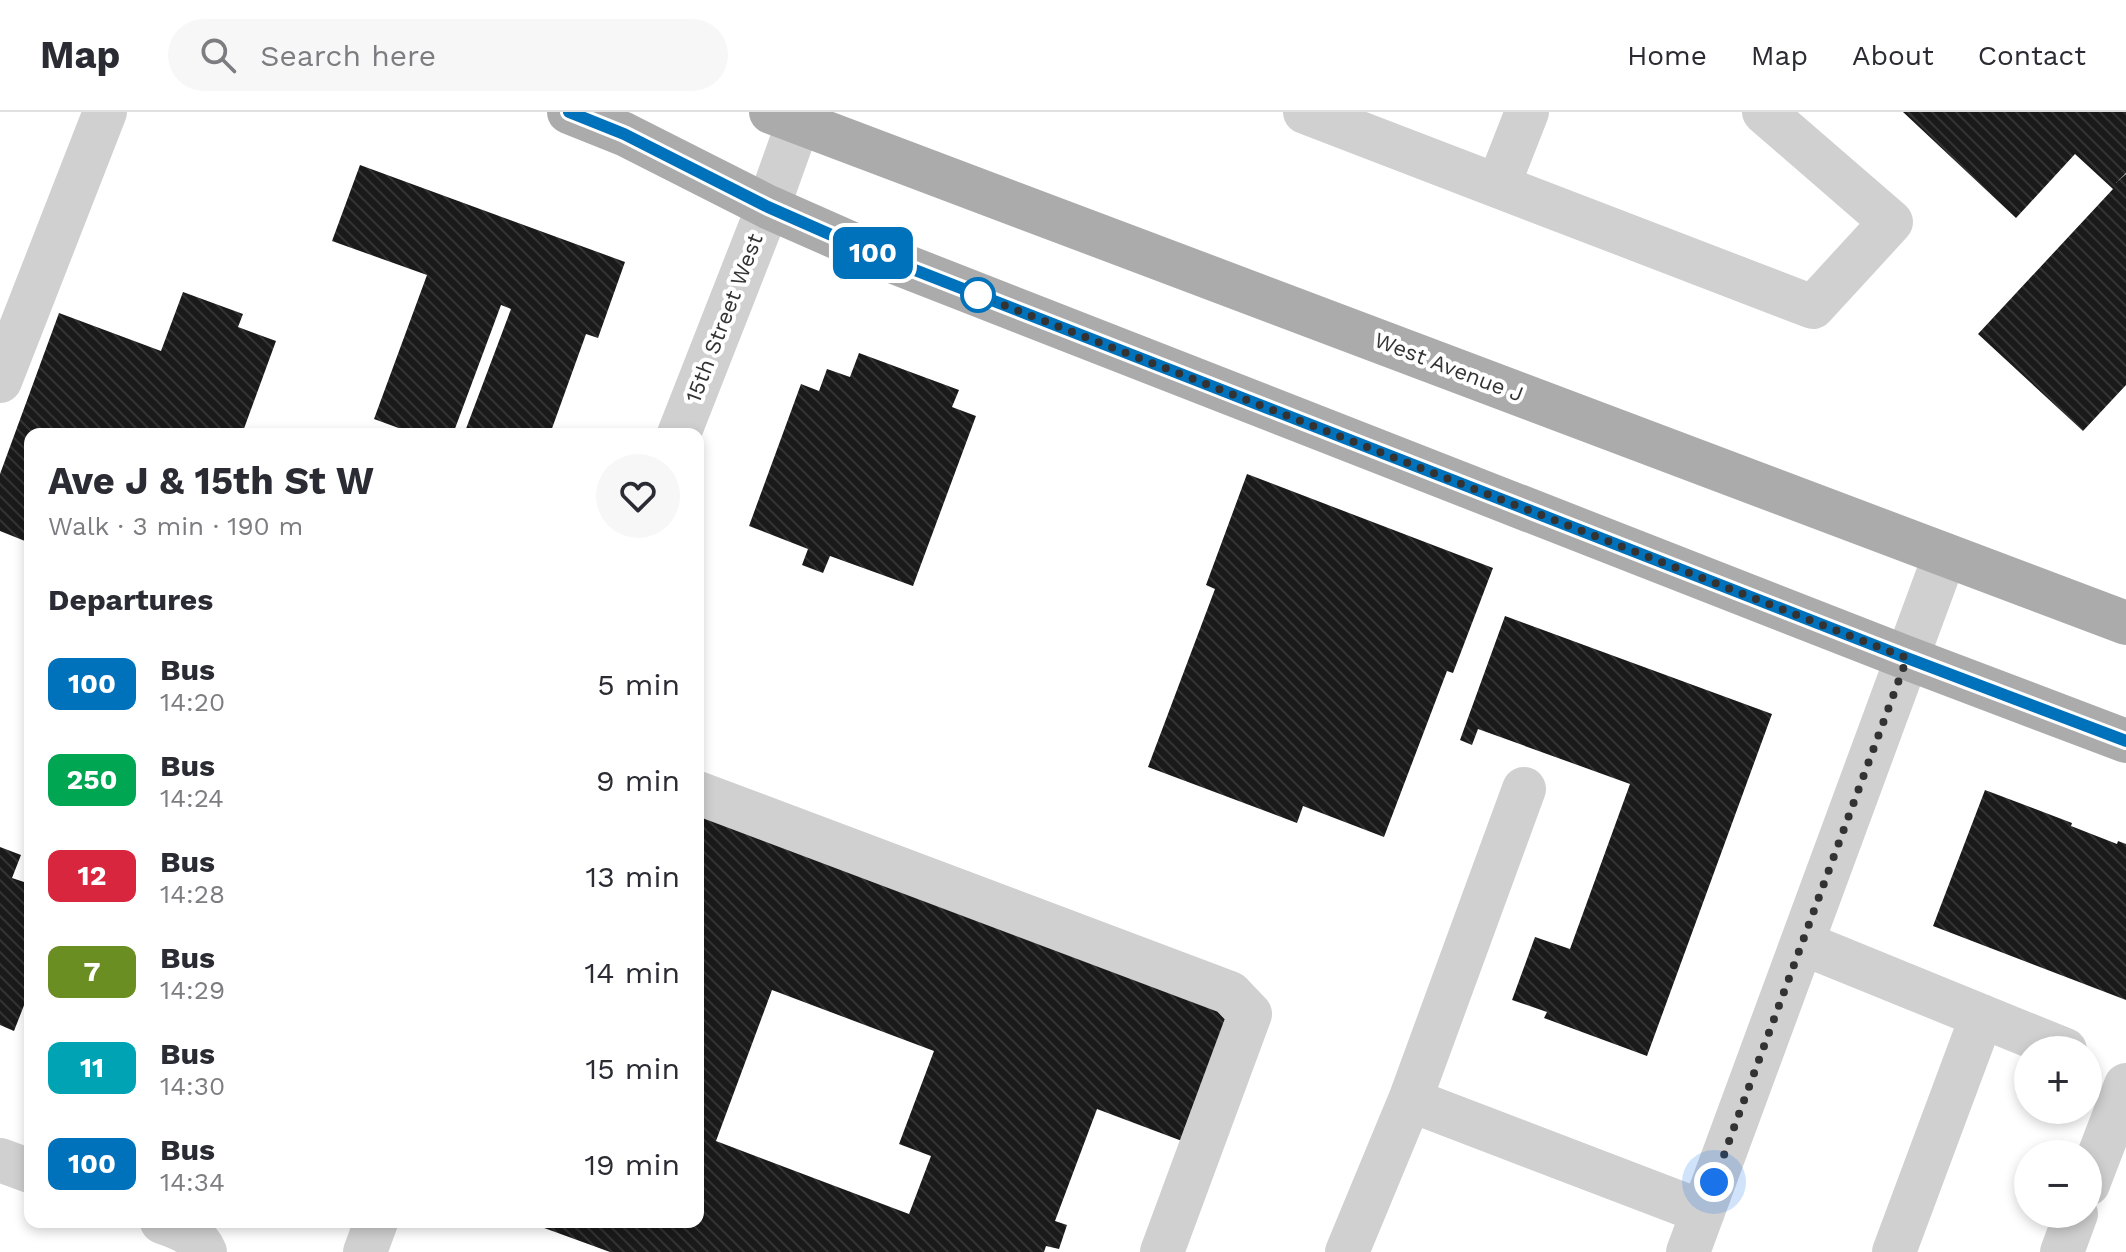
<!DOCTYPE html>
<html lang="en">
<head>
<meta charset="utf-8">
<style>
  body { margin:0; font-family:"Work Sans",sans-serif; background:#f7f7f7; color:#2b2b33; height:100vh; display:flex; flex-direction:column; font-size:30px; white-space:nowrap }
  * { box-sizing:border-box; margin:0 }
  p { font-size:26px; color:#7c7c81 }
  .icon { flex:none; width:44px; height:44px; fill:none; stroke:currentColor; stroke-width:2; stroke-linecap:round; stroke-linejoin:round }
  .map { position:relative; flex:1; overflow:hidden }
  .panel { position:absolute; left:24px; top:316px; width:680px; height:800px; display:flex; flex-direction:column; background:#fff; border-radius:16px; box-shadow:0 4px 12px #0003 }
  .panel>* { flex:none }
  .badge { padding:0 16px; border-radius:12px; font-size:28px; line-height:52px }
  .controls { position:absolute; left:2014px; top:924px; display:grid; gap:16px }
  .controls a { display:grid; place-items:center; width:88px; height:88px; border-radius:50%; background:#fff; box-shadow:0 4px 12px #0003; font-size:40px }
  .you { position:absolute; width:40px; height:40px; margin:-20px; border:6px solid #fff; border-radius:50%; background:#1a73e8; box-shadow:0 0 0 12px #1a73e833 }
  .map>.badge { position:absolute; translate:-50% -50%; box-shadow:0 0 0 4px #fff }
  h2 { padding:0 24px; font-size:30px; line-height:72px }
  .round { display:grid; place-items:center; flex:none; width:84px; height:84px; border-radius:42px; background:#f7f7f7 }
  .summary { display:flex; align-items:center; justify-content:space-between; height:136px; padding:0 24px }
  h1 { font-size:38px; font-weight:700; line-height:60px }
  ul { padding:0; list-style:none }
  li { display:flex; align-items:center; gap:24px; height:96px; padding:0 24px }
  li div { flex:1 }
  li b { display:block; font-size:30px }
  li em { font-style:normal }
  li .badge { min-width:88px; font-weight:700; text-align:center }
  header { display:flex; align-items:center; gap:48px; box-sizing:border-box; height:112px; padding:0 40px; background:#fff; border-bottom:2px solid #e1e1e2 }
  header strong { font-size:38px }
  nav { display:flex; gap:44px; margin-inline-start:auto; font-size:28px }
  .search { width:560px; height:72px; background:#f7f7f7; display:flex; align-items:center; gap:20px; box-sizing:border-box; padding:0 28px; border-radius:44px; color:#7c7c81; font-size:30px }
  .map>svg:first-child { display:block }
  .building { fill:url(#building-back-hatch); fill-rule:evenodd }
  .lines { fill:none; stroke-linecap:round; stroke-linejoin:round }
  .minor { stroke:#d0d0d0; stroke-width:44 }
  .major { stroke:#ababab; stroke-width:44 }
  .line-casing { stroke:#fff; stroke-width:18 }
  .line { stroke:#0072bc; stroke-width:12 }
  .walk { stroke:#333; stroke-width:8; stroke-dasharray:0 14.4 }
  .stop-dot { fill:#fff; stroke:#0072bc; stroke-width:4 }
  .labels { text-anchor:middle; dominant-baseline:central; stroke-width:8; stroke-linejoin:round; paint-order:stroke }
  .street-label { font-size:22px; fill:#333; stroke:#fff }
</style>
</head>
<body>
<header>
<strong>Map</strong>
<div class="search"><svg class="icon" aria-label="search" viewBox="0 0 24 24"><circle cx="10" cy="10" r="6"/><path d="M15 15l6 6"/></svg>Search here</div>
<nav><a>Home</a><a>Map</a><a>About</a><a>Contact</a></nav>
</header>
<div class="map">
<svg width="2126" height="1140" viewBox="0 0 2126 1140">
  <defs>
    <pattern id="building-back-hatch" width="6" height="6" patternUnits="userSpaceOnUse" patternTransform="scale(2)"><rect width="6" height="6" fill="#1a1a1a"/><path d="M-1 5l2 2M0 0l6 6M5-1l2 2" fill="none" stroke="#333"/></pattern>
  </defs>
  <rect width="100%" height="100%" fill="#fff"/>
  <path class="building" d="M1903,0H2126V61L2116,71L2126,62V273L2083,319L1978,222L2113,77L2075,42L2016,106Z
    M360,53L625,150L598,226L586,222L550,322H464L511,197L501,193L453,322H415L374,307L427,163L332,129Z
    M183,180L243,202L238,215L276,229L242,322H30V431L0,419V362L59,201L161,239Z
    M859,241L959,278L952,295L976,304L913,474L830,444L823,461L802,453L808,437L749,414L801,272L819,279L827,257L850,265Z
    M1247,362L1493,456L1453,561L1447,559L1384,725L1303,694L1297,711L1148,655L1215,477L1206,473Z
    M1505,504L1772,602L1647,944L1544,906L1547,900L1512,888L1535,825L1570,837L1630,672L1478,617L1472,633L1460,628Z
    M1985,678L2072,711L2071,714L2117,732L2118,729L2126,732V888L1933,814Z
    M698,700L1220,894L1227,907L1182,1029L1097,997L1055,1109L1067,1113L1059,1137L1046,1134L1044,1140H610L536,1113L537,1110H698ZM772,878L934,939L899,1032L931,1044L909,1102L716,1029Z
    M0,735L21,743L12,766L30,772V878L14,919L0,913Z"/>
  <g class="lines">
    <path class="minor" d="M1305,0L1813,195L1891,110L1764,0
      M1498,74L1527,0
      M0,269L105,0
      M679,322L768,95L802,0
      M1524,677L1410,988L1703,1100
      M698,681L1230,881L1250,902L1162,1140
      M1802,831L2065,938
      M0,1048L30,1059
      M2088,1072L2126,973
      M162,1110C179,1116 198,1122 205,1140
      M365,1140L376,1110
      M1347,1140L1410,988
      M1688,1140L1945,443
      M1894,1140L1982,904
      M2062,1140L2076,1102"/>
    <path class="major" d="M569,0L624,22L768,95L879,144L1907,546L2126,629
      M771,0L2126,511"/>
  </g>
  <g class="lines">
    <g class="line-casing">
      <path id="line" d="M569,0L624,22L768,95L879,144L1907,546L2126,629"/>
    </g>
    <use href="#line" class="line"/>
    <path class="walk" d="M978,183L1907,546L1714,1070"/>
  </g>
  <circle class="stop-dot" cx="978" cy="183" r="16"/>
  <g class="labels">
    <g class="street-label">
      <text transform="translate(724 206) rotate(-69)">15th Street West</text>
      <text transform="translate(1449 255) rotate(21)">West Avenue J</text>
    </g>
  </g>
</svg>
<div class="controls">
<a>+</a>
<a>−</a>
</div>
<div class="you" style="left:1714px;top:1070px"></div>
<b class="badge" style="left:873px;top:141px;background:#0072bc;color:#fff">100</b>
<section class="panel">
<div class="summary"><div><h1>Ave J &amp; 15th St W</h1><p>Walk · 3 min · 190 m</p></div><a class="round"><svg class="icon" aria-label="heart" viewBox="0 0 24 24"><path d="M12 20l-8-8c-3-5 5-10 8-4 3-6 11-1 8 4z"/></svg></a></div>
<h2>Departures</h2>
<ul>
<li><span class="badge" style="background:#0072bc;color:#fff">100</span><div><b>Bus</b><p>14:20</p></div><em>5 min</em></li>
<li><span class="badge" style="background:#00a651;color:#fff">250</span><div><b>Bus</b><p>14:24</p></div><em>9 min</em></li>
<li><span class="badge" style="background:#d7263d;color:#fff">12</span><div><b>Bus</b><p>14:28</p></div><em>13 min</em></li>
<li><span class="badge" style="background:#6b8e23;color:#fff">7</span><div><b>Bus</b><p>14:29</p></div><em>14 min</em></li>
<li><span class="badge" style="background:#00a3b4;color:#fff">11</span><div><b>Bus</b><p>14:30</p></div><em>15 min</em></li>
<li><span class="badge" style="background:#0072bc;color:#fff">100</span><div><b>Bus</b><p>14:34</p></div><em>19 min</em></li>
</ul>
</section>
</div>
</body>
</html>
